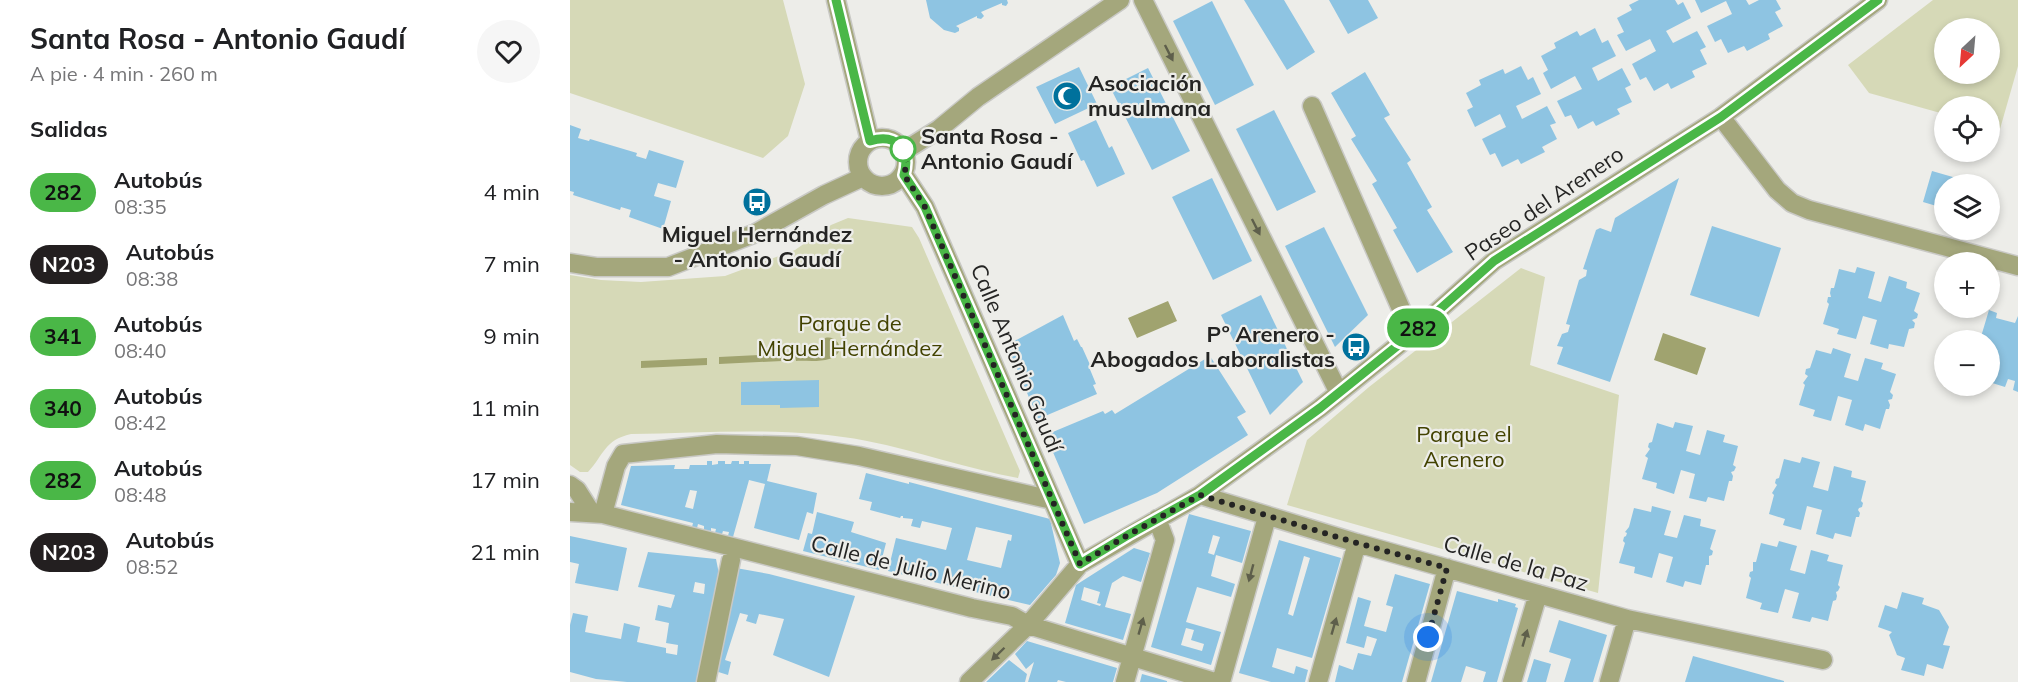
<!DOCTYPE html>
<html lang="es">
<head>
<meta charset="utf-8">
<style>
  body { margin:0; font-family:Mulish,sans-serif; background:#f6f6f6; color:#202124; height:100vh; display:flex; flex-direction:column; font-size:22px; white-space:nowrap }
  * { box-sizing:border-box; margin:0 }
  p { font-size:20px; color:#757577 }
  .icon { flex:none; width:33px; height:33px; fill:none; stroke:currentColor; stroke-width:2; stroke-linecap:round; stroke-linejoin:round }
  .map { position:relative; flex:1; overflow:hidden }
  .drawer { display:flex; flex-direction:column; background:#fff; width:570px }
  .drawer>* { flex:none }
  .badge { padding:0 12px; border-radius:20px; font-size:21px; line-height:39px }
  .needle { width:39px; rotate:206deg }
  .fabs { position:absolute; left:1364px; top:18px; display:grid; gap:12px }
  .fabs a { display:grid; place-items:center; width:66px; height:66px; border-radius:50%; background:#fff; box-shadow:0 3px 9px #0003; font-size:30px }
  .you { position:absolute; width:30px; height:30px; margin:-15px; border:4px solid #fff; border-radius:50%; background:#1a73e8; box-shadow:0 0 0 9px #1a73e833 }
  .map>.badge { position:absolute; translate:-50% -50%; box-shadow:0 0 0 3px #fff }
  h2 { padding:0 30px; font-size:22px; line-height:54px }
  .round { display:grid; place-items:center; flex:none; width:63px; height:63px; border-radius:32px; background:#f6f6f6 }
  .headline { display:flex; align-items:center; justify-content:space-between; height:102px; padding:0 30px }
  h1 { font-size:28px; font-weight:700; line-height:45px }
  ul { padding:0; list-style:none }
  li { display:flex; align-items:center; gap:18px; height:72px; padding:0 30px }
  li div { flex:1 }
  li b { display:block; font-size:22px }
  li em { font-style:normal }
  li .badge { min-width:66px; font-weight:700; text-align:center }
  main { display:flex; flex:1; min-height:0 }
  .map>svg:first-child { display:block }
  .green { fill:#d6d9b7; fill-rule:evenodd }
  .water { fill:#a0a36f }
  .building { fill:#8ec4e2; fill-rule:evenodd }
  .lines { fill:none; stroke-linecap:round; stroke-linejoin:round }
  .minor-casing { stroke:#c9c9c5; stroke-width:21 }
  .minor { stroke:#a4a77c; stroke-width:18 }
  .oneway { fill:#5e5f4b }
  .line-casing { stroke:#fff; stroke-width:14 }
  .line { stroke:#4ab747; stroke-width:9 }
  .walk { stroke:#242423; stroke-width:6; stroke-dasharray:0 10.8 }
  .stop-dot { fill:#fff; stroke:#4ab747; stroke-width:3 }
  .labels { text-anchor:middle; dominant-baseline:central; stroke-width:4.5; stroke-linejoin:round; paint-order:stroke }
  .poi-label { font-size:22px; font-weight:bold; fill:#242423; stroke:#edede9; text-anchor:start }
  .stop-label { font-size:22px; font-weight:bold; fill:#242423; stroke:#edede9; text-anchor:start }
  .street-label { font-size:22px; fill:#242423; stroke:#edede9 }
  .park-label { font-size:22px; fill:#424200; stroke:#edede9 }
</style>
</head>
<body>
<main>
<section class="drawer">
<div class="headline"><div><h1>Santa Rosa - Antonio Gaudí</h1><p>A pie · 4 min · 260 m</p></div><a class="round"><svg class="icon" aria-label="heart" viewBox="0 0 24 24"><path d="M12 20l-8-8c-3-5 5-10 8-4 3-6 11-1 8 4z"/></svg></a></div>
<h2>Salidas</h2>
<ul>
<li><span class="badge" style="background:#4ab747;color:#111">282</span><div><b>Autobús</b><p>08:35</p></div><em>4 min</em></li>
<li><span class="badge" style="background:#231f20;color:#fff">N203</span><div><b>Autobús</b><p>08:38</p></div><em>7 min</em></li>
<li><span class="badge" style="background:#4ab747;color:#111">341</span><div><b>Autobús</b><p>08:40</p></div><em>9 min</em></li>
<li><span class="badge" style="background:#4ab747;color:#111">340</span><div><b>Autobús</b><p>08:42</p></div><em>11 min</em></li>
<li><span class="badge" style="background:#4ab747;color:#111">282</span><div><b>Autobús</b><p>08:48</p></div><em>17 min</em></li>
<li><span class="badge" style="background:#231f20;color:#fff">N203</span><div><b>Autobús</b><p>08:52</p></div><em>21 min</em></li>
</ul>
</section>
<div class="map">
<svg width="1448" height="682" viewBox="0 0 1448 682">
  <rect width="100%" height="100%" fill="#edede9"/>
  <path class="green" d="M0,0H213L235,84L218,136L193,158L0,93Z
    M1363,0H1448V66L1430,129L1419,126V106H1374V114L1299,93L1278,65ZM1374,28H1419V74H1374Z
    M278,218L342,227L349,238L450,471L448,478C398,469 348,451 297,441C220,426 139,433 61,434C34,440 34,455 18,472H10L0,465V275L31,280L71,282L155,276L225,250L261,225Z
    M951,268L975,277L960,365L1049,395L1028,593L717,505L737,440L799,387Z"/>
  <path class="water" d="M598,301L607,321L567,338L558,318Z
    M1093,333L1136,348L1127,375L1084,360Z
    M255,338C263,336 269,341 270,349C265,365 239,360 226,361L225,354L248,353V346Z
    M212,354V361L149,364V357Z
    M137,358V365L71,368V361Z"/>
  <path class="building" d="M356,0H437L438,3L436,6L432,5V3L411,12L414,16L411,19L407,18V16L386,26L389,28V31L385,33L374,30L360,18Z
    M674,0H714L745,52L717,70Z
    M759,0H798L808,18L778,34Z
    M1069,0H1105L1108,5L1113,2L1121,18L1096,31L1103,43L1127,31L1136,47L1130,50L1137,64L1122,71L1125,77L1101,89L1098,83L1084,91L1076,77L1070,80L1062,64L1086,51L1080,39L1056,51L1047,35L1054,32L1047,18L1062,10L1059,5Z
    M1125,0H1176L1179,5L1189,0H1206L1211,9L1205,12L1213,26L1198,34L1200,39L1177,51L1174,46L1158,53L1151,39L1145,42L1137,26L1162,14L1156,1L1131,13Z
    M642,1L684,85L645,105L603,21Z
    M1025,28L1032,43L1038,40L1046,56L1022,68L1028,81L1052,68L1061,85L1055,88L1062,102L1047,109L1050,114L1026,126L1023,121L1008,129L1001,115L995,117L987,101L1012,89L1005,76L981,89L973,73L978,70L971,56L986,48L984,43L1007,31L1010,36Z
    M951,66L958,80L963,77L971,94L946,106L952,119L977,106L986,123L980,125L987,139L972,147L975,152L951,164L948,159L932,167L925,153L920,155L912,139L936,127L930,114L905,127L897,110L903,107L896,93L911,85L909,80L933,69L935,74Z
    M509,67L527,104L485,124L466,87Z
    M578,68L620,151L582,170L540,87Z
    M795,72L820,115L814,118L841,160L837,163L862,207L857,210L883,252L847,273L823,230L827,228L802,184L807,181L781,139L786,136L761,93Z
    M704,110L746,192L707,211L666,129Z
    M526,120L539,148L542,146L555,174L527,187L514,160L511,161L498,133Z
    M0,125L11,129L8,138L19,141L20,139L67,153L66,156L76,159L79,150L114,161L106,188L88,183L84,196L101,201L93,229L59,217L61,210L51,207L50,210L3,195L4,192L0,191Z
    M1362,171L1407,184H1374V203L1372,202L1370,207L1353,202Z
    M642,178L682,261L643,280L602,197Z
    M1109,178L1040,382L987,364L993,347L987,346L992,334L998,332L1000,325L996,324L1009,280L1016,276L1017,270L1013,269L1026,230L1030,228L1041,232L1045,218Z
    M1142,226L1211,248L1189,317L1120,295Z
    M754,227L798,315L765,347L715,246Z
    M1287,267L1305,272L1298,298L1311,302L1319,276L1337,282L1336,288L1350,293L1344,311L1348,314L1347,318L1342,320L1345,323L1344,328L1339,329L1334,347L1319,344L1318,349L1300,344L1307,320L1293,316L1286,339L1267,334L1269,329L1253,324L1259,304L1257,302L1258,297H1261L1260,293L1261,288H1264L1269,269L1285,273Z
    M691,295L733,382L700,415L651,315Z
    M1419,310L1427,313L1426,318L1445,323L1448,316V392L1443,390L1445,381L1438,379L1435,387L1419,382V340H1410Z
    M493,315L504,341L507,339L511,347H512L521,367H519L526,384L523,385L527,394L468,419L437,345Z
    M1263,348L1281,354L1274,377L1288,381L1295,358L1313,363L1311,369L1326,374L1320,392L1323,395L1322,399L1318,400L1320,405L1319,409H1316L1310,429L1295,424L1293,431L1275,425L1282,400L1268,396L1261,421L1243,416L1245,410L1229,405L1235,385L1233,383L1238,376L1235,374L1236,369L1240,368L1246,350L1261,354Z
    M640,356L676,412L667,417L678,435L587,493L514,524L479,443L482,442L478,434L533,411L535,414L542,410L545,414Z
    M249,380V407L210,408V405H171V382Z
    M1105,422L1123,426L1116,451L1130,455L1137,430L1155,435L1153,442L1168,446L1163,465L1166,467L1164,471L1161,472L1163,476L1162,481H1159L1154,501L1138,497L1136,502L1119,498L1125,474L1111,470L1104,494L1086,488L1087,483L1072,479L1078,458L1075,456L1080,449L1078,447L1079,443L1082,442L1087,423L1103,428Z
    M1232,457L1250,462L1243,487L1258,491L1264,466L1282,471L1281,477L1296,481L1291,501L1293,503L1292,507L1289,508L1288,510L1290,513L1289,517H1286L1281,537L1265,533L1263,539L1246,534L1252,510L1237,506L1231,530L1213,525L1215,519L1199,514L1204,495L1202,493L1207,485L1205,483L1206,479L1209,478L1214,459L1230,463Z
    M137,461H142V465L148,464V461H155V464H161L162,461H169V464H174V461H179V464H201L197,481L247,493L243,514L237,512L229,540L184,528L195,484L179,480L163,537L158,536L159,532L153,531L152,534L145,533L146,529L141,528V531L134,530V526L128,524L127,528L122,527L123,523L51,505L61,466L105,465L104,469H119L120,465H137ZM120,490L127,491L123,509L115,507Z
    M296,473L339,484V482L480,519L490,563L486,575L460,605L318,571L326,538L376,550L382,528L352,521L350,528L341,526L343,519L333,518V516H331L330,518L300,510L302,502L289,499ZM406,527L442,535L441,541L438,540L431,568L397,560Z
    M1082,506L1101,511L1094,535L1107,538L1114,515L1131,519L1130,526L1146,530L1140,549L1143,551L1142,555L1139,556V565H1136L1131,585L1115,581L1113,587L1096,582L1103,557L1089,553L1082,578L1064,573L1065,567L1049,563L1055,543L1053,541L1054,537L1056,536L1057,533L1055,532L1059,527L1064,508L1081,512Z
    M247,512L284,522L281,532L316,543L309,570L233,551L238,533L242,534Z
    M619,514L681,531L672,563L646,555L641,576L665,584L661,597L627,587L616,622L651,632L641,665L581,647ZM643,535L650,537L644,555L638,553ZM616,628L624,630L621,640L634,644L632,651L611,645Z
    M0,536L57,548L48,591L5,583L9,564L0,562Z
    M709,540L771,558L742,658L707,648L702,667L724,674L726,666L738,670L735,682H701L669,673ZM734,556L740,558L723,616L718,614Z
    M1209,541L1227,546L1220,570L1235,574L1241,550L1259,555L1257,561L1273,565L1268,585L1270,587L1268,591L1266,592L1267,596L1266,600L1263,601L1258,621L1242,617L1240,622L1222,618L1229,593L1215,589L1208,613L1190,609L1192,603L1176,598L1181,578L1179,576L1180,572L1183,571V562H1186L1191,543L1207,547Z
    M564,548L580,553L571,582L553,576L542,583L535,607L561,614L553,640L495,623L506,585ZM514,587L530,592L527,603L531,604L530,606L511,600Z
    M78,552L146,559L149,574L128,682H57L26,679L0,672V625L3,613L18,616L15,632L51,639L54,623L70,627L67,642L96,648V653L107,655L108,645L96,643L99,623L85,620L88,605L101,608L105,595L68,587ZM125,582L135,584L134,594L123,592Z
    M166,568L199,574L285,596L259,677L203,655L214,619L189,614L186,624L176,621L178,615L170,613L155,660L161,662L158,675L142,670Z
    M825,574L860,584L832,682H765L769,665L783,670L788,653L801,656L807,639L797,636L794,648L776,643L788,597L801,601L794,626L816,632L823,607L816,605Z
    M887,591L928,602V599L946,604L945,607L948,608L927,682H913L916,672L896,666L891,682H861Z
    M1332,592L1354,598L1352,604L1369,610L1379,627L1373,645L1380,646L1373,669L1357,664L1354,676L1331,670L1335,658L1327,655L1319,635L1322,632L1308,627L1315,605L1327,609Z
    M989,620L1037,635L1023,682H994L1001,659L979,652Z
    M457,641L547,668L543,682H496L488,680L487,682H458L464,662L456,669L445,654Z
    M1123,656L1214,681V682H1115Z
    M964,659L981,664L976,682H957Z
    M439,660L457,674L455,682H416Z
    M572,674L597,681V682H570Z"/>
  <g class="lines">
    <g class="minor-casing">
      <path id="minor" d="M266,0L300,141
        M573,0L769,393
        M742,106L842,334
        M1151,117L1207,190L1222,203L1239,210L1448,266
        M288 162a24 24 0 1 1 48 0a24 24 0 1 1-48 0Z
        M334,151L369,129L408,97L550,0
        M334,175L355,207L510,564
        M0,263L26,267H98L186,233L254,195L293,177
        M0,485L7,490L21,512
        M630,495L787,543L1057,619L1253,660
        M0,512L33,514L402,608L442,616L458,625L645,682
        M33,514L46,466L53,454L147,444L227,446L289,456L482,500
        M136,682L161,560
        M399,682L458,625L510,564L630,495L750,408L842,334L924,261L1151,117L1308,0
        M555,682L595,540L587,519
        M651,682L697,517
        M748,682L787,543
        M846,682L877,568
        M942,682L968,594
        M1039,682L1057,619"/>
    </g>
    <use href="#minor" class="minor"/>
  </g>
  <defs><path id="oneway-solid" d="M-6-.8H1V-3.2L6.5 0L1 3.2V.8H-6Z" transform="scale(1.5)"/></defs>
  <g class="oneway">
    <use href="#oneway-solid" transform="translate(599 53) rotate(63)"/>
    <use href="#oneway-solid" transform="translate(686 227) rotate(63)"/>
    <use href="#oneway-solid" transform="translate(681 573) rotate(105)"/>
    <use href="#oneway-solid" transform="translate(571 626) rotate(-74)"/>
    <use href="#oneway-solid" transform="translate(764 626) rotate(-74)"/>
    <use href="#oneway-solid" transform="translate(955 638) rotate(-74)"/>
    <use href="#oneway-solid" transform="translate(428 654) rotate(136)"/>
  </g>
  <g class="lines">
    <g class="line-casing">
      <path id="line" d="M266,0L300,141C326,133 341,149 334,175L355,207L510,564L558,535L630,495L750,408L842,334L924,261L1151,117L1308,0"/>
    </g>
    <use href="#line" class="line"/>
    <path class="walk" d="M333,149L337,162L334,175L355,207L510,564L558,535L630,495L787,543L877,568L858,637"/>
  </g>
  <defs>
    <g id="mosque-disc" transform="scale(1.5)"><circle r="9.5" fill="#00719c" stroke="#edede9"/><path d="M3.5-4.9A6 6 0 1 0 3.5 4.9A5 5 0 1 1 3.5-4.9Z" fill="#fff"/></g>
    <g id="bus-disc" transform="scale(1.5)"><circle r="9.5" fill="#00719c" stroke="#edede9"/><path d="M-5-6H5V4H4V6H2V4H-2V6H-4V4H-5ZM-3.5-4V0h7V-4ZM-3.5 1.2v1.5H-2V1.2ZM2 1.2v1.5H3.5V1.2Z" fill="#fff"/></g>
  </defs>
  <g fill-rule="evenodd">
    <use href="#mosque-disc" x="497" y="96"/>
    <use href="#bus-disc" x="187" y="202"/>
    <use href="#bus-disc" x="786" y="347"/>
  </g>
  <circle class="stop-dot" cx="333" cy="149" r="12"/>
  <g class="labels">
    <g class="poi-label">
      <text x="518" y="83">Asociación<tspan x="518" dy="25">musulmana</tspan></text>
      <text x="187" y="234" text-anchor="middle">Miguel Hernández<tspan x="187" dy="25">- Antonio Gaudí</tspan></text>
      <text x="765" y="334" text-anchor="end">Pº Arenero -<tspan x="765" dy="25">Abogados Laboralistas</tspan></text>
    </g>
    <g class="stop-label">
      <text x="351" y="136">Santa Rosa -<tspan x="351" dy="25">Antonio Gaudí</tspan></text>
    </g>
    <g class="street-label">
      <text transform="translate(974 203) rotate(-34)">Paseo del Arenero</text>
      <text transform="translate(447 358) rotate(67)">Calle Antonio Gaudí</text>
      <text transform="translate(946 563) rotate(16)">Calle de la Paz</text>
      <text transform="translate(341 567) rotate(14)">Calle de Julio Merino</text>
    </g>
    <g class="park-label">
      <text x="280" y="323">Parque de<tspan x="280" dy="25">Miguel Hernández</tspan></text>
      <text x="894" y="434">Parque el<tspan x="894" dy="25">Arenero</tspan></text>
    </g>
  </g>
</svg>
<div class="fabs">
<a><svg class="needle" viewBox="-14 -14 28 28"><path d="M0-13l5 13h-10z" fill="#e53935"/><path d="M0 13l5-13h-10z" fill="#757577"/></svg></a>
<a><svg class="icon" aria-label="locate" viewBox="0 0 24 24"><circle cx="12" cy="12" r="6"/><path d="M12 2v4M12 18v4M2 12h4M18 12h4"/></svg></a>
<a><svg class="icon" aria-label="layers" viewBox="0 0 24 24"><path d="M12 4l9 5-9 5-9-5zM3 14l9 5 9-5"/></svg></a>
<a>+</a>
<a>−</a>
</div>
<div class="you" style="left:858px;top:637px"></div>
<b class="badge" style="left:848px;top:328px;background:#4ab747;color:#111">282</b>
</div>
</main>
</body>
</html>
